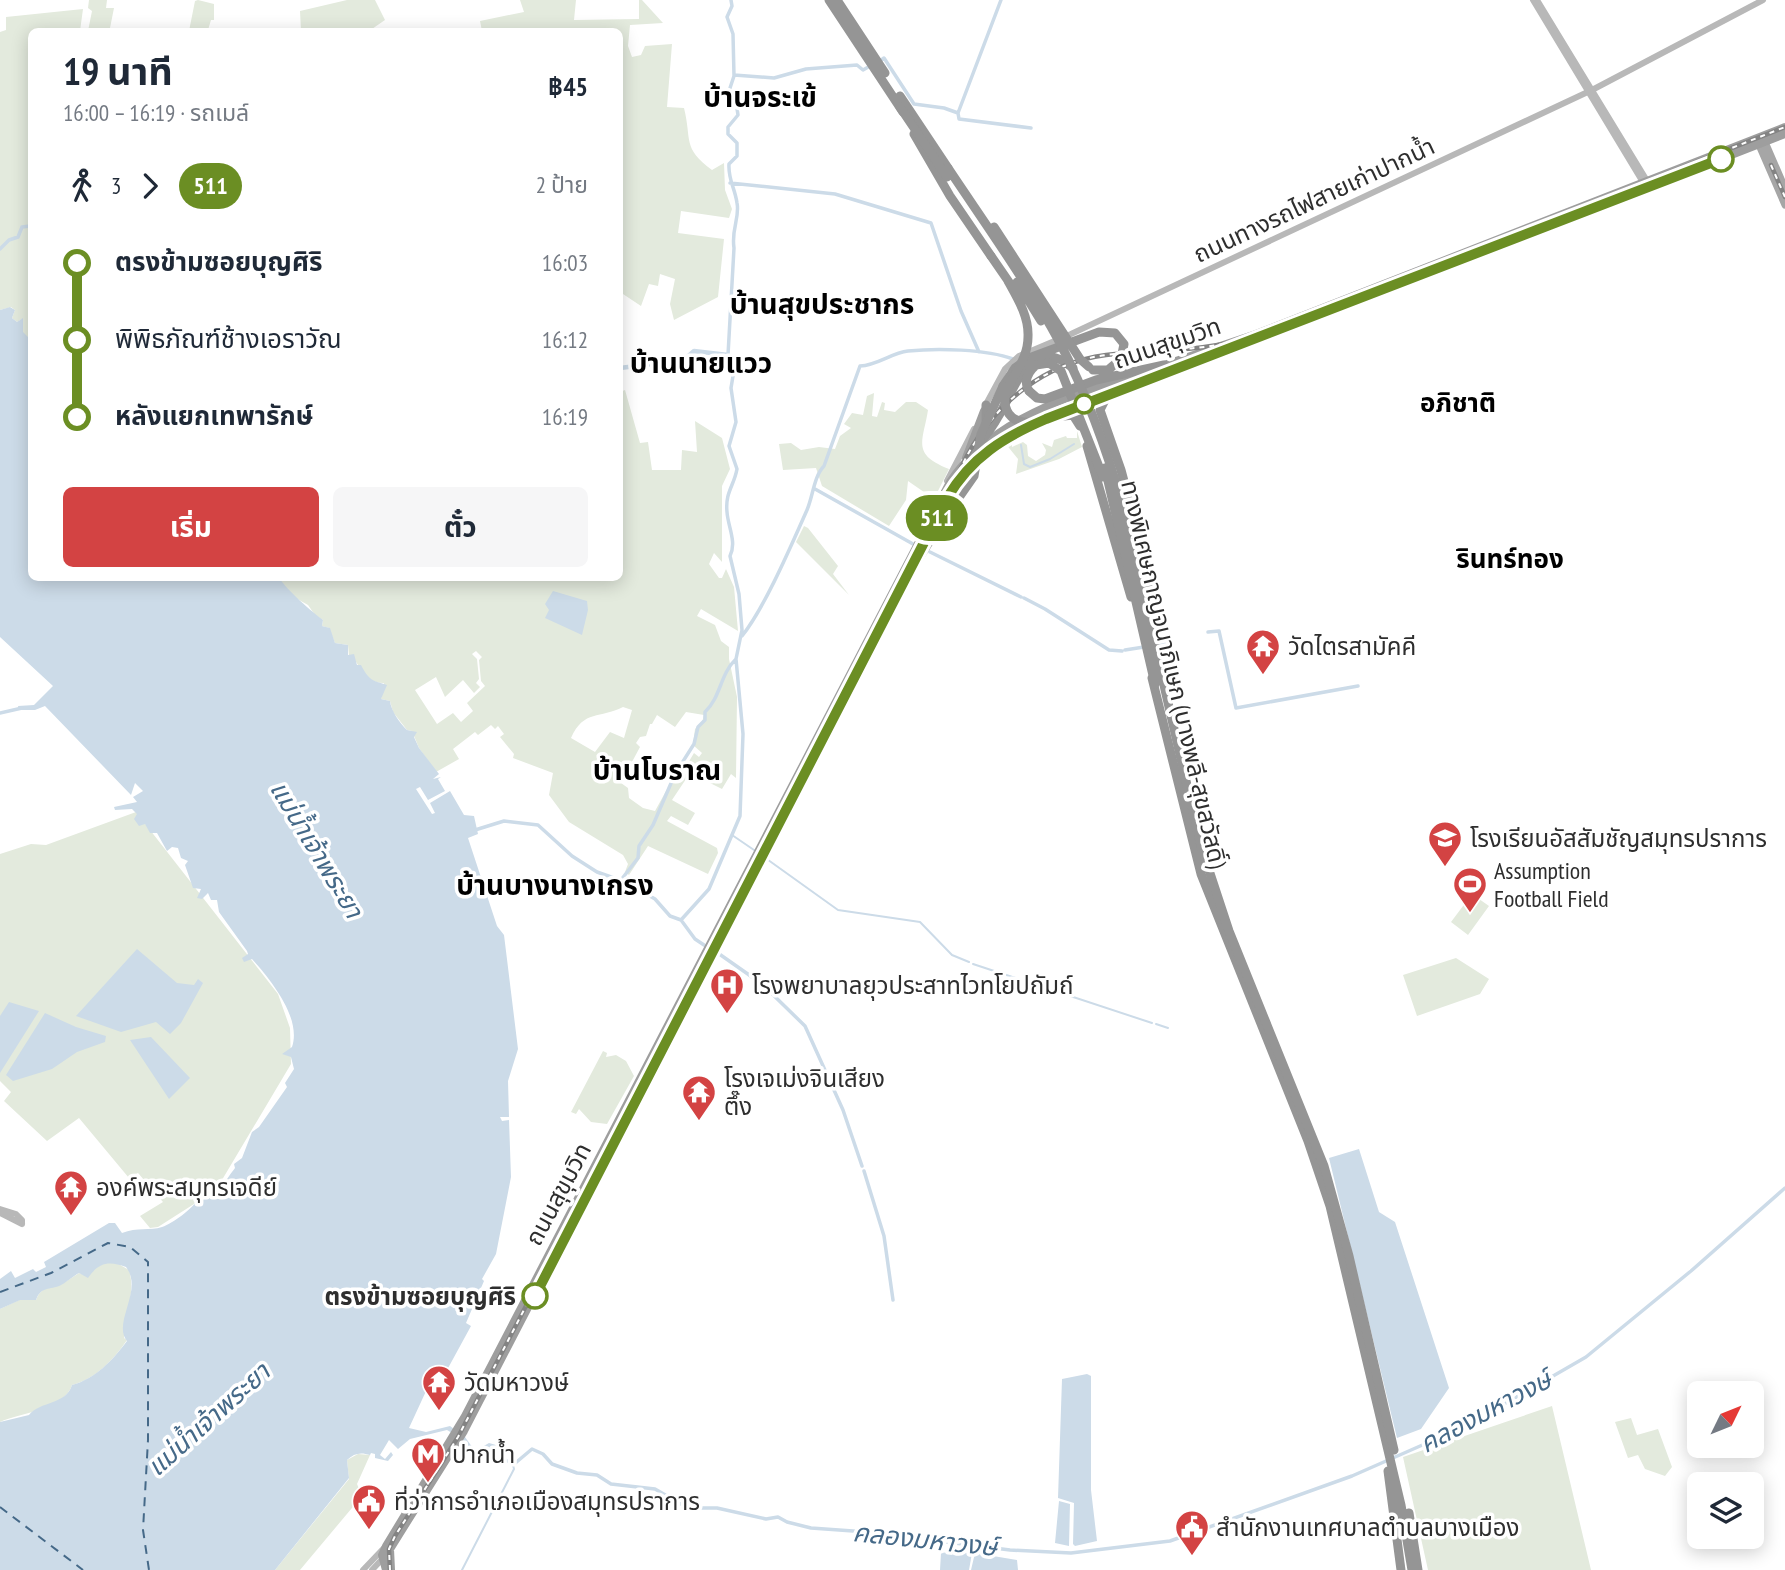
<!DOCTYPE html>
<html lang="th">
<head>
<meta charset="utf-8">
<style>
  body { margin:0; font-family:"PT Sans Narrow","Noto Sans Thai",sans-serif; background:#f6f6f7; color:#1f2937; height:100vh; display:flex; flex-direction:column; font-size:26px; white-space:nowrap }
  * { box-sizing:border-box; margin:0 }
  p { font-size:23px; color:#747a83 }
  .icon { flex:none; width:38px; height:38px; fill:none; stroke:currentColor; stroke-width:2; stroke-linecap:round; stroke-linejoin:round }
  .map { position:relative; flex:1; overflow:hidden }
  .sheet { position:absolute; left:28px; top:28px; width:595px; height:553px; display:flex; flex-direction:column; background:#fff; border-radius:10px; box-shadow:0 4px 18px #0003 }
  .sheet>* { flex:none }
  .badge { padding:0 14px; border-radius:23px; font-size:24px; line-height:46px }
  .needle { width:46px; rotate:47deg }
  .buttons { position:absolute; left:1687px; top:1381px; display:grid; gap:14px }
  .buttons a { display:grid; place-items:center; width:77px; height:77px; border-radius:10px; background:#fff; box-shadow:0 4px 18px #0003; font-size:35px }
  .map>.badge { position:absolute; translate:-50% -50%; box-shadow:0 0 0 4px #fff }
  .legs { display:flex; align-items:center; gap:10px; height:77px; padding:0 35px; font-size:23px }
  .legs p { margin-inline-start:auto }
  .summary { display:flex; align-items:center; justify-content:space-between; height:119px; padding:0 35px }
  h1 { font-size:38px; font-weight:700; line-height:52px }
  .primary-button { display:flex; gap:14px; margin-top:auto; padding:14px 35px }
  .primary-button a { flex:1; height:80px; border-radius:10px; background:#d34343; color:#fff; font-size:28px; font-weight:700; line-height:80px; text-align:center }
  .primary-button a+a { background:#f6f6f7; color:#1f2937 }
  ul { padding:0 35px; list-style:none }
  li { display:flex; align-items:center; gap:24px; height:77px; font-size:26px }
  li i { display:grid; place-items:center; width:10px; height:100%; margin:0 9px; background:currentColor }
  li i::after { content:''; width:18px; height:18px; margin:-9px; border:5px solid; border-radius:50%; background:#fff }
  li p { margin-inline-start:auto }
  li:first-child i { background:linear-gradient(#0000 50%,currentColor 0) }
  li:last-child i { background:linear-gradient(currentColor 50%,#0000 0) }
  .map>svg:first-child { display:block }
  .green { fill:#e3eadd; fill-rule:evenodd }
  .water { fill:#ccdbe8 }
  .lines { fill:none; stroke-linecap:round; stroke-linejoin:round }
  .stream { stroke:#ccdbe8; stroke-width:2 }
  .canal { stroke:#ccdbe8; stroke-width:3.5 }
  .river { stroke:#ccdbe8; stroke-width:4.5 }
  .ferry { stroke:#456988; stroke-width:2; stroke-dasharray:9 7; stroke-linecap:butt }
  .secondary { stroke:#b8b8b8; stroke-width:6 }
  .primary { stroke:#a6a6a6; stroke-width:7 }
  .trunk { stroke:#9e9e9e; stroke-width:8 }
  .motorway { stroke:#959595; stroke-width:9 }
  .rail-casing { stroke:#838383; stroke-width:4.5 }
  .rail { stroke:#fff; stroke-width:2; stroke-dasharray:5; stroke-linecap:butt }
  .motorway-bridge { stroke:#959595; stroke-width:9 }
  .line-1-casing { stroke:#fff; stroke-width:16 }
  .line-1 { stroke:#6b8e23; stroke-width:10 }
  .stop-1-dot { fill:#fff; stroke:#6b8e23; stroke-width:3.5 }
  .labels { text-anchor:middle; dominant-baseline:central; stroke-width:7; stroke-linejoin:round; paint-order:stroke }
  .street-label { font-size:24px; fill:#2e2e2e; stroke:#fff }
  .poi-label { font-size:24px; fill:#2e2e2e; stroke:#fff; text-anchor:start }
  .stop-label { font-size:24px; font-weight:bold; fill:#2e2e2e; stroke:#fff; text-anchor:end }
  .neighbourhood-label { font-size:26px; font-weight:bold; fill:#000; stroke:#fff }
  .water-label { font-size:26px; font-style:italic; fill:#456988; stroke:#fff }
  .quarter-label { font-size:28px; font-weight:bold; fill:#000; stroke:#fff }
</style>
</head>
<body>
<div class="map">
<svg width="1785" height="1570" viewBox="0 0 1785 1570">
  <rect width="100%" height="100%" fill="#fff"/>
  <path class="green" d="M89,0H107L106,8H114L110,28L120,31H88L92,11L88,8Z
    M198,0L214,4V20H211L208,30L210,31H189L195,1Z
    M347,0H375L385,20L369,31H301L300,11Z
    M520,0H576L574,20L639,19V0H642L663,23L630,25L628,46L632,57L641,55L645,46L672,44L667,107L684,108C692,140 682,148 712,170L724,163L725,190L732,209L729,218L681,211L678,233L724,239L718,297L674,320L670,304L675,279L660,274L658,286L649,284L641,306L620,292V32L482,31L480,21L524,12Z
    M83,9L80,31L32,32L31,340L23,333L22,319L17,322L12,318L15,310L11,307L0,310V32L6,30V17Z
    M625,390L640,443L648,442L652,470H681L682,450L697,452L695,421L722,438L730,469L722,486V562L714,553L709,564L719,578H722L726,569L734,587L738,631L701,609L697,616L715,625L721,641L729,647V659L737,697L736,778L731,774L722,789L690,773L672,800L695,813L688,825L671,816L667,821L717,848L718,853L708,874L648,846L629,875L625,872L628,864L623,855L569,822L549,795L553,773L513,758L514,754L500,737L504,734L498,726L495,729L491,725L478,735L475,732L453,749L459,759L436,772L419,748L412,731L407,730L393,712L390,701L381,699L384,683C368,684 359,667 352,655L349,656L348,645L335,643L329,628L322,626L323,620L315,615L308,605L292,596L276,578H620V392ZM476,651L482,657L479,660L481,681L485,686L467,703L473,711L461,722L453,713L437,724L415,690L436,677L445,697L463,680L474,693L480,687L476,683L479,679L477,659L472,654ZM623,707L632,710L624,738L610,732L595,752L571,738C584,709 600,719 623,707ZM686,712L704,715L702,722L695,729L693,745L702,753L699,757L694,753L685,768L688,770L684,777L676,773L655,811L643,808L629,798L628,788L621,783L623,778L618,774L620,771L625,775L640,747L636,743L640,737L646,736L650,724H652L657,715L675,727Z
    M874,393L872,416L877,417L882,402L885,403L884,410L895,412L906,402H916L928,410C923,442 911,454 949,469L934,499L908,481L906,500L889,526L822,486L816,468L783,470L779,444L791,443L801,450L819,447L835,449L840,436L851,428L844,424L852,413L863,415L867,396Z
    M1077,431L1082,447L1059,459L1016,474L1018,459L1005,443L1012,440V447L1023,442L1027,445L1028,456L1036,461L1045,455L1046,450L1042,443L1052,447L1054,440L1066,436L1067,438H1077Z
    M804,526L808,528L838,566L833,574L849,595L796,542Z
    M136,812L278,994L290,1028L291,1064L216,1190L158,1227L150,1228L140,1216L163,1202L138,1173L129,1178L79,1118L47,1141L4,1101L11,1092L0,1081V854L31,844L46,845Z
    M1472,894L1489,906L1468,935L1451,922Z
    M1456,958L1489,979L1480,994L1417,1016L1403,975Z
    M603,1051L607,1053L606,1057L616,1055L626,1061L634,1076L607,1124L591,1122L579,1109L576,1114L571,1112Z
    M115,1262L129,1270C136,1292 125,1315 124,1338L127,1340C114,1359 96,1379 72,1385C65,1409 20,1413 0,1422V1309L19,1300H36C42,1285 51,1289 64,1282C69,1280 74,1276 79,1273L84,1275L103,1263Z
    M1552,1406L1591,1570H1428L1403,1457Z
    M1631,1418L1637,1435L1658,1429L1672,1467L1665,1476L1645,1469L1638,1455L1628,1458L1615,1422Z
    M358,1454L370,1455L357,1484L362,1496L300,1570H275L349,1479L347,1460Z"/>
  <path class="water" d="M10,307L15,310L12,318L17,322L23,318V332L31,340L32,578L280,579C287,590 312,612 323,620L322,626L330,628L335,643L348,645V655L354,654L357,665H361C369,680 371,680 387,685L381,699L390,701C391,711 400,723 407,730L417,732L414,737L419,748L439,774L433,779L441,777L438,779L445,791L428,800L420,787L416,789L432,814L435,813L430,803L450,791L464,815L474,816L478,834L468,838L497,926L504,935L518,1049L508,1081L509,1117H500L502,1121L509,1120L511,1177L496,1254L482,1279L484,1281L466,1323L471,1326L447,1370L441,1366L439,1368L445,1373L434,1389H427L409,1428L426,1432L450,1426L465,1437L475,1451L489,1443L496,1445L510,1463L495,1451L482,1458L464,1450L452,1433L447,1430L410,1439L398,1449L389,1440L380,1455L385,1459L391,1452L393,1455L388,1461L375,1458V1454L371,1453L370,1455C361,1452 354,1453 347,1460L349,1478L275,1570H0V1422L29,1415C40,1401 66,1405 72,1385C95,1379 113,1360 127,1341C112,1323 144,1290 126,1267C109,1261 99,1262 88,1278L79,1273C73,1276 66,1283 59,1286C47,1290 41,1287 36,1300H20L0,1309V1279L11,1271L15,1278L33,1269L36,1272L46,1267L44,1262L109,1223H115L122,1233C137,1227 150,1231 162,1227C174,1223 191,1209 198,1200C217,1199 224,1182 235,1168L234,1164L242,1158L252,1132L259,1127L287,1087L285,1083L294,1069L291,1057L282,1054L292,1047C302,1018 270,979 252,959L244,962L242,958L248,954L247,951L219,912L217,900H211L208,893L202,899L197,898L201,889L193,888L185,865L188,861L181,858L178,848L172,847L167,851L157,833H150L145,824L139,826L134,819L137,814L132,809L115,810L114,807L137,802L133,797L143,791L135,783L131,795L45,706L35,710H19L18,706L34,705L53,686L0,637V310Z
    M553,591L587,601L588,610L582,635L545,618L549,610L545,604Z
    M137,949L177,983L194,985L198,979L203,983L181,1023L170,1034L156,1022L121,1032L76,1016Z
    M9,1002L39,1011L0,1073V1016Z
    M45,1013L76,1027L106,1036L105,1042L77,1052L52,1069L13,1081L6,1075Z
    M151,1037L190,1078L169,1099L130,1040Z
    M1359,1149L1379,1212L1395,1222L1449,1388L1421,1429L1397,1438L1329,1158Z
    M1087,1374L1091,1376V1490L1097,1541L1075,1546L1073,1544L1074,1503L1058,1498L1062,1379Z
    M1059,1501L1070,1504L1069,1546L1055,1543Z
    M950,1552L972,1553L969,1570H940L941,1553Z
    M975,1553L1017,1560L1018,1570H971Z"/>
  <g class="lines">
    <path class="stream" d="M1021,445L1024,464L1030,467L1050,459L1074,444
      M732,835L754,850
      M764,857L838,910L920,922L952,955L969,962
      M973,964L1152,1023
      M1156,1024L1168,1028
      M462,1570L514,1469L513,1465"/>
    <path class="canal" d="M880,61L884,58L914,104L944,108L958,113L959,119L1031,128
      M734,75L774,78L806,69L857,65L863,70L870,66
      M958,113L1001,0
      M730,183L835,194L931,223L961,311L979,352
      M0,249L9,240L18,237L22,227L30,226L32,221
      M815,489L913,544
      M930,552L1021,597
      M1024,598L1045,609L1109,650L1122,651
      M1208,632L1219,631L1236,708L1358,686
      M742,636C765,607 791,546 807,510C813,496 814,476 824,466L860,366C878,365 891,353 908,351C937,348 986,349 1013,359
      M1155,645L1166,642
      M1125,650L1144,647
      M0,713L22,708
      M475,830L504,821L538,825L572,856L597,872L628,883L655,899L670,916L681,920L709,889L740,816L743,734L736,659L742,630L739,594L730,556C737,542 728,527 727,512C725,492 734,486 737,469L729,446L736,422L731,388L734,370L728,355L734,248C731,229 740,218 737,203C735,188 728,180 729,164L737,156V143L728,134V127L738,115L736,102L728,94L734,76L733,34L727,17L732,6L731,0
      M621,880L638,858L639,846L653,825L675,774L694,744L698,727L705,720V712C721,697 720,674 736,659
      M681,920L695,939L704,945
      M715,951L762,984L805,1026L843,1110L862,1166
      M864,1171L884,1236L893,1300
      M508,1461L513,1465L532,1449L543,1454L552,1464L577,1473L597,1475L611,1484L655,1489L688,1508H717L766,1519L778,1517L787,1522L811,1528L867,1532L1010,1550L1071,1553L1170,1541L1352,1476L1461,1428L1513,1399L1586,1357L1691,1271L1785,1188"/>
    <path class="river" d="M620,368L684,360L694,351L728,355"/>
    <path class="ferry" d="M0,1292L51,1273L108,1243L130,1247L148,1262V1440L143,1530L149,1570
      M0,1507L83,1570"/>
    <path class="secondary" d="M1533,0L1644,184
      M1537,0L1649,184
      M985,406L1005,369L1019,356L1071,334L1592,90L1763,0
      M947,481L974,429
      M0,1209L16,1214L22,1220V1224
      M0,1213L22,1224
      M363,1570L383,1549
      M372,1570L385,1556"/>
    <path class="primary" d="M1765,142L1785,188
      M1759,145L1785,205"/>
    <path class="trunk" d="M1184,365L1293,326L1785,134
      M1158,367L1256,334L1785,127
      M1124,383L1151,374
      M966,458L984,411
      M923,545L957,481L979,456
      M386,1570L382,1555L386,1546L465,1416L950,482C990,421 1063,399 1129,376
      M391,1570L390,1549L464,1431L899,591"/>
    <path class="motorway" d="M829,0L903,112
      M837,0L885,73
      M900,96L948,168
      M914,134L950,196L991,256
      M1003,386L1015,368L1029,358L1099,332L1115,333L1124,344L1121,359L1108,370H1093
      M1029,391L1037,398L1045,399L1096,380L1164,365
      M1106,398L1100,410L1121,470L1137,530
      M986,405V424
      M1083,405L1190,363
      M1055,417L1073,415L1080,426
      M1087,446L1131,597
      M987,449L1037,422
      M969,457C979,444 990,432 998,417C1015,389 1030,332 1073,368
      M897,594L939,526
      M1152,678L1201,874L1308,1141L1330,1206L1401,1505L1412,1570
      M1388,1471L1401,1570
      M1409,1513L1418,1570"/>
    <g class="rail-casing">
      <path id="rail" d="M1771,165L1785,197
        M390,1570L389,1549L395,1536L458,1437L968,454C997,402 1045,363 1106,355C1154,349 1202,352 1249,338L1785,127"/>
    </g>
    <use href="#rail" class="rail"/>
    <path class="motorway-bridge" d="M900,107L947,177
      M948,168C986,225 1027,282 1060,343C1087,395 1107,450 1123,507L1201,846L1229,931L1324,1166L1349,1256L1394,1450
      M994,227L1080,359L1089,367
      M991,256L1011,285
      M1008,281C1018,299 1029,317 1028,337C1028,359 1013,374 1006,393C1004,400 1005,408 1009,414C1025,435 1062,410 1080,403
      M1017,282L1041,321
      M1029,391C1023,381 1028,372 1036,365L1049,363L1061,371L1103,477
      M1105,468L1155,684
      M1132,524L1144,563L1152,609
      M939,526L974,476L981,434L1003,386"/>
  </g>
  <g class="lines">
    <g class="line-1-casing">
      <path id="line-1" d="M535,1296L947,498C971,457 1004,437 1046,419L1721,159"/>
    </g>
    <use href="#line-1" class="line-1"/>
  </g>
  <defs>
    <g id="temple-pin" transform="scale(1.75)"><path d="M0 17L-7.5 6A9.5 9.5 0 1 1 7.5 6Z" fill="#d34343" stroke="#fff"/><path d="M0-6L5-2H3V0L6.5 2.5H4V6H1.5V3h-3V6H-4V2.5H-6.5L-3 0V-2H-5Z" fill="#fff"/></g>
    <g id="school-pin" transform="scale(1.75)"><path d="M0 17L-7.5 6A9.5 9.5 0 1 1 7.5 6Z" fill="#d34343" stroke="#fff"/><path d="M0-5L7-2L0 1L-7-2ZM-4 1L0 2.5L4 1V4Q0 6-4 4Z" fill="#fff"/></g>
    <g id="stadium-pin" transform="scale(1.75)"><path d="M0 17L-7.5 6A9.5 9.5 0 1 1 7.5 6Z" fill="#d34343" stroke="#fff"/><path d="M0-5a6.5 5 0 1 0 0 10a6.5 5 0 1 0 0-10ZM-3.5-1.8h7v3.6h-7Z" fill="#fff"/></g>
    <g id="hospital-pin" transform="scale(1.75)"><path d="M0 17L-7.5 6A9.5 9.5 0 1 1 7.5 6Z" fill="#d34343" stroke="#fff"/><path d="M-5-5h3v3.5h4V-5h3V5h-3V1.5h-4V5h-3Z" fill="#fff"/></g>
    <g id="metro-pin" transform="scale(1.75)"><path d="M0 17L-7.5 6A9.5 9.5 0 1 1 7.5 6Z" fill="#d34343" stroke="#fff"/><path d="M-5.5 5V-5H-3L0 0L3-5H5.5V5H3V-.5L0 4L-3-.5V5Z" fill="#fff"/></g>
    <g id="civic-pin" transform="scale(1.75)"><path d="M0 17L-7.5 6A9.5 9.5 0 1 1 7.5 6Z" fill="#d34343" stroke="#fff"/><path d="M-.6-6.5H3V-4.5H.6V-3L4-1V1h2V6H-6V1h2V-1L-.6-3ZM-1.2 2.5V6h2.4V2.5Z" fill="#fff"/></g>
  </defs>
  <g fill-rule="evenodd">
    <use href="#temple-pin" x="1263" y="646"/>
    <use href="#school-pin" x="1445" y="838"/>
    <use href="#stadium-pin" x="1470" y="884"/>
    <use href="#hospital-pin" x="727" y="985"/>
    <use href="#temple-pin" x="699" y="1092"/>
    <use href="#temple-pin" x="71" y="1187"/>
    <use href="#temple-pin" x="439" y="1382"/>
    <use href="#metro-pin" x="428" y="1454"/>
    <use href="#civic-pin" x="369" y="1501"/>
    <use href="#civic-pin" x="1192" y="1527"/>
  </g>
  <g class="stop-1-dot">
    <circle cx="1721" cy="159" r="12"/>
    <circle cx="1084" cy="404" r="9"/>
    <circle cx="535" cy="1296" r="12"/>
  </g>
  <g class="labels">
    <g class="street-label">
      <text transform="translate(1314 200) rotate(-25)">ถนนทางรถไฟสายเก่าปากน้ำ</text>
      <text transform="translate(1167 343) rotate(-19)">ถนนสุขุมวิท</text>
      <text transform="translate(1174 674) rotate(77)">ทางพิเศษกาญจนาภิเษก (บางพลี-สุขสวัสดิ์)</text>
      <text transform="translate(558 1194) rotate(-62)">ถนนสุขุมวิท</text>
    </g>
    <g class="poi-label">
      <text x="1288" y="646">วัดไตรสามัคคี</text>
      <text x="1470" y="838">โรงเรียนอัสสัมชัญสมุทรปราการ</text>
      <text x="1494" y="870">Assumption<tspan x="1494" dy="28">Football Field</tspan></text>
      <text x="752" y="985">โรงพยาบาลยุวประสาทไวทโยปถัมถ์</text>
      <text x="724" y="1078">โรงเจเม่งจินเสียง<tspan x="724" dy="28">ตึ๊ง</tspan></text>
      <text x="96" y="1187">องค์พระสมุทรเจดีย์</text>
      <text x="464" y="1382">วัดมหาวงษ์</text>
      <text x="452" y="1454">ปากน้ำ</text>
      <text x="394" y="1501">ที่ว่าการอำเภอเมืองสมุทรปราการ</text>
      <text x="1216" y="1527">สำนักงานเทศบาลตำบลบางเมือง</text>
    </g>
    <g class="stop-label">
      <text x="516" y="1296">ตรงข้ามซอยบุญศิริ</text>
    </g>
    <g class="neighbourhood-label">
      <text x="1458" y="402">อภิชาติ</text>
      <text x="1510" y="558">รินทร์ทอง</text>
    </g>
    <g class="water-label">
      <text transform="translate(317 849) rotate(59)">แม่น้ำเจ้าพระยา</text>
      <text transform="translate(1485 1411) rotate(-28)">คลองมหาวงษ์</text>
      <text transform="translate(208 1419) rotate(-42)">แม่น้ำเจ้าพระยา</text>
      <text transform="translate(925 1539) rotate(6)">คลองมหาวงษ์</text>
    </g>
    <g class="quarter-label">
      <text x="760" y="96">บ้านจระเข้</text>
      <text x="822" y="303">บ้านสุขประชากร</text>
      <text x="701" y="362">บ้านนายแวว</text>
      <text x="657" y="769">บ้านโบราณ</text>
      <text x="555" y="884">บ้านบางนางเกรง</text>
    </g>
  </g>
</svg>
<div class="buttons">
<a><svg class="needle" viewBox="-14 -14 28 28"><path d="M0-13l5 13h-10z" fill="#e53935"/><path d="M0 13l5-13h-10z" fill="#747a83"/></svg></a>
<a><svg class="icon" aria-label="layers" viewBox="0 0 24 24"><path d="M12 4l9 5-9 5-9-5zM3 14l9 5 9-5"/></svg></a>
</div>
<b class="badge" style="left:937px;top:518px;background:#6b8e23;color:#fff">511</b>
<section class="sheet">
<div class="summary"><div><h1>19 นาที</h1><p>16:00 – 16:19 · รถเมล์</p></div><b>฿45</b></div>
<div class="legs"><svg class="icon" aria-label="walk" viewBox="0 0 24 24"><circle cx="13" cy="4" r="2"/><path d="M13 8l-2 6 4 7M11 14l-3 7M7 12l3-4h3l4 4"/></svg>3<svg class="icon" aria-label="forward" viewBox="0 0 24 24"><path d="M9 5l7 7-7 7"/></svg><b class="badge" style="background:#6b8e23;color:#fff">511</b><p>2 ป้าย</p></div>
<ul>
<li><i style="color:#6b8e23"></i><b>ตรงข้ามซอยบุญศิริ</b><p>16:03</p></li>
<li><i style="color:#6b8e23"></i><span>พิพิธภัณฑ์ช้างเอราวัณ</span><p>16:12</p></li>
<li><i style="color:#6b8e23"></i><b>หลังแยกเทพารักษ์</b><p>16:19</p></li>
</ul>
<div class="primary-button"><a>เริ่ม</a><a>ตั๋ว</a></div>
</section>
</div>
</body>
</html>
